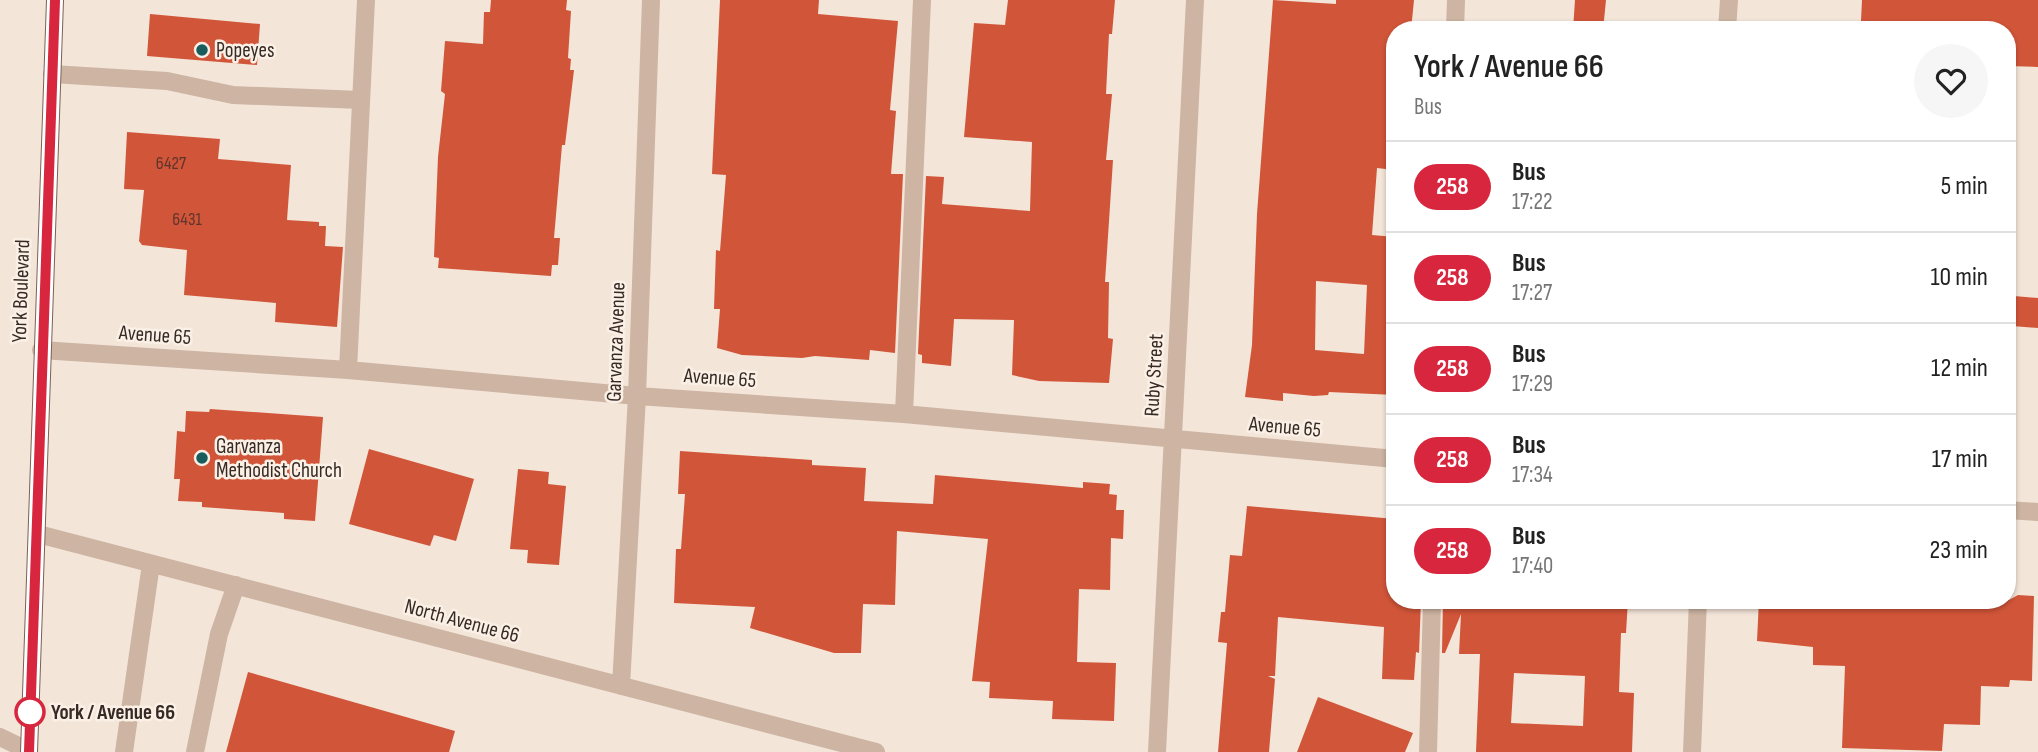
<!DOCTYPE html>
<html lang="en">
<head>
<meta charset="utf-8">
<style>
  body { margin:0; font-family:"Sofia Sans Condensed",sans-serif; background:#f6f6f6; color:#222; height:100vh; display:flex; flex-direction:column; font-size:26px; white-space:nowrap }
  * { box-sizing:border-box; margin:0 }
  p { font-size:23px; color:#767676 }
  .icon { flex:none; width:38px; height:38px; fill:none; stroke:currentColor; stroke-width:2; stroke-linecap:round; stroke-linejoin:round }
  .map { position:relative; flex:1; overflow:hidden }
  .details { position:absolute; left:1386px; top:21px; width:630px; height:588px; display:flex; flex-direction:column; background:#fff; border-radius:28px; box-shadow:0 2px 5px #0004 }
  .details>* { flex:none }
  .badge { padding:0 14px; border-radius:23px; font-size:24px; line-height:46px }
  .map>.badge { position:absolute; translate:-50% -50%; box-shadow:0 0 0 4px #fff }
  .round { display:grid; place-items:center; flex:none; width:74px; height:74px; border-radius:37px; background:#f6f6f6 }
  .head { display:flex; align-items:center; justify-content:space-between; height:119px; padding:0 28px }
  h1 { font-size:33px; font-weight:600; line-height:52px }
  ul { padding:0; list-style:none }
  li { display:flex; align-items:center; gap:21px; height:91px; padding:0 28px; border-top:2px solid #e0e0e0 }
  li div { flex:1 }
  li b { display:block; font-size:26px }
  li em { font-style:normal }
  li .badge { min-width:77px; font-weight:700; text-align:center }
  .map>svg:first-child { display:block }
  .building { fill:#d15539; fill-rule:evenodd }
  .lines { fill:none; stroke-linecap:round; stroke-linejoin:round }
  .minor { stroke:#cdb4a3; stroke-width:18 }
  .major { stroke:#7b6056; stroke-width:18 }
  .line-casing { stroke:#fff; stroke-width:16 }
  .line { stroke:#d7263d; stroke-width:10 }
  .poi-dot { fill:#185c5d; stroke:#fbf0e5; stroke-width:2.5 }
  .stop-dot { fill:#fff; stroke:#d7263d; stroke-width:3.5 }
  .labels { text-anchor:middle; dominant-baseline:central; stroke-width:5; stroke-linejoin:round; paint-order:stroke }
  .number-label { font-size:18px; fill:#5e352b }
  .poi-label { font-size:21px; fill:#372a26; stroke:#fbf0e5; text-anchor:start }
  .street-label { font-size:21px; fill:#372a26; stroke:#fbf0e5 }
  .stop-label { font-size:21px; font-weight:bold; fill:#372a26; stroke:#fbf0e5; text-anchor:start }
</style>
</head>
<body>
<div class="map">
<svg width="2038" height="752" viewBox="0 0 2038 752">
  <rect width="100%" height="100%" fill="#f4e5d9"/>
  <path class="building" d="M491,0H567L566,10L571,11L568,58L571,59L570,70H574L565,145H562L554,238H560L558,265H552L551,276L438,268L439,258L434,257L438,157L445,94L441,91L445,41L483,44L484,12H490Z
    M720,0H819L818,14L898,21L890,110L896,111L891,174H903L895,353L870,350L869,360L815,356L802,358L742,355L717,348L720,309H714L716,250L720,251L726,175L712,174Z
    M1008,0H1115L1112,34H1109L1106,94H1112L1106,160H1113L1105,282H1109L1108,338L1113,339L1109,383L1039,381L1012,375L1014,320L954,319L951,366L922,363V355L918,354L926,176L944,177L942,204L1030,211L1032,142L964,137L974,23L1005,25Z
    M1273,0L1336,4V0H1414L1411,30H1395V167L1394,170L1377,168L1372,235L1395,237V395L1329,392L1328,395L1314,396L1283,393V401L1245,397L1252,345L1257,214ZM1316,281L1367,285L1364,354L1315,350Z
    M1575,0H1606L1603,30H1573Z
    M1862,0H2038V67L2007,66V30H1933L1934,25L1861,21Z
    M150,14L260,24L257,65L147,56Z
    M127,132L220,139L218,159L291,165L287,220L319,222V226H326L325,246L343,247L337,327L275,322L276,303L184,295L187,250L142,245L139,241L144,190L124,189Z
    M2014,296L2038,298V328L2012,326Z
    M210,409L323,417L315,521L284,519V513L202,507V502L178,501L180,479H174L177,431L185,432L186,411L209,412Z
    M369,449L474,479L456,541L434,535L430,546L349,524Z
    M680,451L812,460V465L866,468L864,501L933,504L935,475L1083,488V482L1110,484L1109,494L1117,495L1116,510H1124L1123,539L1111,538L1110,590L1079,589L1077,662L1116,663L1114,721L1052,719L1053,701L989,698L990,682L972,681L988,539L897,531L895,605L863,604L861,653H834L750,628L755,607L674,603L676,549H681L685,494H678Z
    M518,469L549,472L548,484L566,486L559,565L527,563L528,550L510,549Z
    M1247,506L1395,519V600H1421L1419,653L1416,652L1414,680L1382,679L1384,627L1278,617L1275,676H1268L1275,679L1269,752H1218L1227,643L1218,642L1221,612H1225L1230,555L1242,556Z
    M2018,595L2034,596L2032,681L2010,680L2009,687L1981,686L1980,725L1944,724L1942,751L1842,748L1845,666L1813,665V647L1757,641L1759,600H2009Z
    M1443,600H1628L1626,633H1621L1619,692L1634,693L1632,752H1476L1480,654H1459L1461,614L1445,653H1442ZM1514,673L1585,676L1583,726L1511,723Z
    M248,672L455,731L449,752H226Z
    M1318,697L1413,733L1405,752H1297Z"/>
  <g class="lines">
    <path class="minor" d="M1455,30L1456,0
      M1727,30L1729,0
      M52,74L167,81L233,95L361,100
      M41,350L348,370L637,396L904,414L1395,459
      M348,370L366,0
      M904,414L922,0
      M2007,510L2038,512
      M38,534L876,752
      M621,686L637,396L651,0
      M0,737L29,751
      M124,752L151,564
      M195,752L219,634L236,585
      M1157,752L1195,0
      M1428,752L1432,600
      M1692,752L1698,600"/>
    <path class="major" d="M29,752L55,0"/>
  </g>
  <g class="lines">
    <g class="line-casing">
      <path id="line" d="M29,752L55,0"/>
    </g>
    <use href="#line" class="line"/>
  </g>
  <g class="poi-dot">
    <circle cx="202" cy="50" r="7"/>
    <circle cx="202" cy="458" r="7"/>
  </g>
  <circle class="stop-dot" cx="30" cy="712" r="14"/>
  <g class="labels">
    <g class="number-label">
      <text x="171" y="163">6427</text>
      <text x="187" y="219">6431</text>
    </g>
    <g class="poi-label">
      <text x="216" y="50">Popeyes</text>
      <text x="216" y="446">Garvanza<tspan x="216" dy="24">Methodist Church</tspan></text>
    </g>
    <g class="street-label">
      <text transform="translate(21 291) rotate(-88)">York Boulevard</text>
      <text transform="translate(155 335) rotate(4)">Avenue 65</text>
      <text transform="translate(616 342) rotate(-88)">Garvanza Avenue</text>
      <text transform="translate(1154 375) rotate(-87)">Ruby Street</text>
      <text transform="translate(720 378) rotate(4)">Avenue 65</text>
      <text transform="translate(1285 427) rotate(5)">Avenue 65</text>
      <text transform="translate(462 621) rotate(15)">North Avenue 66</text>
    </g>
    <g class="stop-label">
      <text x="51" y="712">York / Avenue 66</text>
    </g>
  </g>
</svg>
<section class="details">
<div class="head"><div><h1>York / Avenue 66</h1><p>Bus</p></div><a class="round"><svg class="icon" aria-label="heart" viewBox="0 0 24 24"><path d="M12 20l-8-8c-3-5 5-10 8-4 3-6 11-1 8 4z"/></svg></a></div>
<ul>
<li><span class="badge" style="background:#d7263d;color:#fff">258</span><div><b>Bus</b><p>17:22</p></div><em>5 min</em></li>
<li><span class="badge" style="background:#d7263d;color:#fff">258</span><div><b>Bus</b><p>17:27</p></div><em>10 min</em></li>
<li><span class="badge" style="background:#d7263d;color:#fff">258</span><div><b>Bus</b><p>17:29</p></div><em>12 min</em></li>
<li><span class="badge" style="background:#d7263d;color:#fff">258</span><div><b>Bus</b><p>17:34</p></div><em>17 min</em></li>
<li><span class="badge" style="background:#d7263d;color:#fff">258</span><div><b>Bus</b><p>17:40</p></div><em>23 min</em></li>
</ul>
</section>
</div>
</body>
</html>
